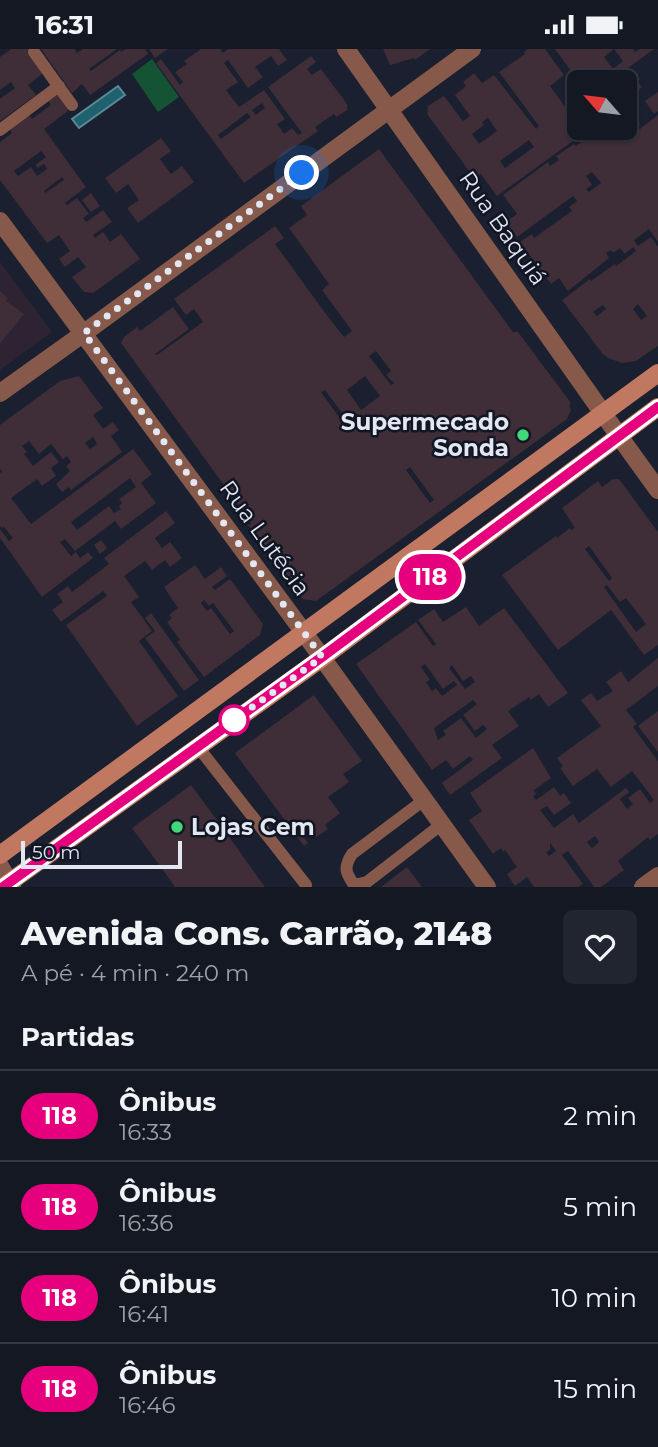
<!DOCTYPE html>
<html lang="pt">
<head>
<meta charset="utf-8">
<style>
  body { margin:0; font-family:Montserrat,sans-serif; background:#212530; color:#f1f3f6; height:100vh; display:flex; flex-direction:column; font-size:26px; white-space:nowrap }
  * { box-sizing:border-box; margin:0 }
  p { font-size:23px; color:#9da0a6 }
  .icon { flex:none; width:38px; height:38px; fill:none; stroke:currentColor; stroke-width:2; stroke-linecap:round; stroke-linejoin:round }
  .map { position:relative; height:838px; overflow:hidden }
  .drawer { display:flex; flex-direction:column; background:#141823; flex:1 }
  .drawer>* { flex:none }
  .badge { padding:0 14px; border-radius:23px; font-size:24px; line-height:46px }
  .needle { width:46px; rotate:298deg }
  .fabs { position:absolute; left:567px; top:21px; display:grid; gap:14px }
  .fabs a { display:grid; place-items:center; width:70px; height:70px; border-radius:10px; background:#141823; box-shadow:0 2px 5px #0004,0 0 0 2px #333741; font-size:35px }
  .scale { position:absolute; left:21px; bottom:18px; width:161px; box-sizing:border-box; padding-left:7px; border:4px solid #e2e7f1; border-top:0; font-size:19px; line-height:24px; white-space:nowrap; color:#e2e7f1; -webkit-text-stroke:5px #111625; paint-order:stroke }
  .you { position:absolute; width:35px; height:35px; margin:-18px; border:5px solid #fff; border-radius:50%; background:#1a73e8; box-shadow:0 0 0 10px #1a73e833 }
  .map>.badge { position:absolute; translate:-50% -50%; box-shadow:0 0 0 4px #fff }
  h2 { padding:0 21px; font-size:26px; line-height:63px }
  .round { display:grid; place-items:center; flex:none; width:74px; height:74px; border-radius:10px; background:#212530 }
  .headline { display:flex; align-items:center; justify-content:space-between; height:119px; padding:0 21px }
  h1 { font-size:33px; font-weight:800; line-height:52px }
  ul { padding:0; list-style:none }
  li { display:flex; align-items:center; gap:21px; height:91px; padding:0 21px; border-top:2px solid #333741 }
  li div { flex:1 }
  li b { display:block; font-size:26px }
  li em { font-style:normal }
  li .badge { min-width:77px; font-weight:700; text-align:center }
  .status { display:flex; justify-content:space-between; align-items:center; height:49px; padding:0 35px; background:#141823; direction:ltr }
  .status svg { height:19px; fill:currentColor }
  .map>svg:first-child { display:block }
  .education { fill:#2d2332 }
  .green { fill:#155335 }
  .water { fill:#206170; stroke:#5a8997; stroke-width:2 }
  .building { fill:#3f2d37; fill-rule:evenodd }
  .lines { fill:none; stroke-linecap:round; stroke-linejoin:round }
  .service { stroke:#87594b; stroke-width:12 }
  .minor { stroke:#87594b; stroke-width:18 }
  .tertiary { stroke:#87594b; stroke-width:18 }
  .secondary { stroke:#c17861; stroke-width:18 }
  .line-casing { stroke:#fff; stroke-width:16 }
  .line { stroke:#e6007e; stroke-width:10 }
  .walk { stroke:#e2e7f1; stroke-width:7; stroke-dasharray:0 12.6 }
  .poi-dot { fill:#43d77b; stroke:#111625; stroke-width:2.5 }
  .stop-dot { fill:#fff; stroke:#e6007e; stroke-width:3.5 }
  .labels { text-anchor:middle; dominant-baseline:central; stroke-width:5; stroke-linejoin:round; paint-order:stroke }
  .street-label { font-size:23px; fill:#e2e7f1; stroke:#111625 }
  .poi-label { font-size:23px; font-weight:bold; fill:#e2e7f1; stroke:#111625; text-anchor:end }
</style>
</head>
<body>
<div class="status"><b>16:31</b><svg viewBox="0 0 49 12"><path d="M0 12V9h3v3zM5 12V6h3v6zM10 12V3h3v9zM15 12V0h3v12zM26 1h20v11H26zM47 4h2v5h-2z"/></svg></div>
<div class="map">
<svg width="658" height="838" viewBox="0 0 658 838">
  <rect width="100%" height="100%" fill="#1a202f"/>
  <path class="education" d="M0,213L52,283L0,321Z"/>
  <path class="green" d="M152,10L179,48L158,63L132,25Z"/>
  <path class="water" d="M118,37L125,46L79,79L72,70Z"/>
  <path class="building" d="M11,0H34L42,25L28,36L36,46L0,72V50L15,39L11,33L0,41V8Z
    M41,0H75L77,4L83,0H117L89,20L91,22L120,1L121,3L126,0H145L148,5L90,46L82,35L72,44Z
    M149,0H168L155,9Z
    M201,0H220L223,4L228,0H279L287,11L278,17L271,7L255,18L263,28L248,39L228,11L224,14L238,33L226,41L239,58L264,41L285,70L277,75L284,85L292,79L298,86L302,84L268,38L311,7L316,13L307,20L312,26L321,20L347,55V61L336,68L334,65L315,78L318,82L244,134L156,14L161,10L180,36L183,33L175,23L187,15L184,12ZM262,54L265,59L256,66L252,61ZM247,64L251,68L221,90L218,86Z
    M383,0H430L415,11L414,9L390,16Z
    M528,0H545L564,26L550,37L566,59L579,49V79H591L497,147L481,125L475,130L427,65L428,57L444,47L463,72L470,67L455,46L466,37L463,33L474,24L482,34L494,26L536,80L539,77L499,23L525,5L524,3ZM488,69L497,82L479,95L472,85L484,76L482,73ZM529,91L534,98L505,119L500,112Z
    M555,0H633L635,3L640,0H654L628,19L642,38L625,52V33H579ZM614,0L623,12L613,20L604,8Z
    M658,43V62L654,65L645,52Z
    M57,45L68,62L44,80L86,138L65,154L67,156L77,149L89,165L83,169L86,173L103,161L112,173L93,186L95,189L103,183L110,193L121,185L140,210L93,244L84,243L72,228L86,218L78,208L65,218L59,210L70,202L59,186L47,194L0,131V93L12,84L10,81L29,66L32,70L51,56L48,52ZM41,102L46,108L35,116L38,119L44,115L47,120L37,127L31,118L18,127L14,122ZM62,128L64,131L45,144L44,142Z
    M625,55L640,76L624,87L627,90L658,66V193L649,180L634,191L638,197L651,188L658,198V297L636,312L622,314L608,309L602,304L562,251L590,230L591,232L615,215L616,217L636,202L633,198L625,205L620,199L613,204L611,201L606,204L609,209L568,242L559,229L551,235L520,193L532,185L534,189L572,162L569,158L577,152L573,147L517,188L506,173L517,165L503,146L548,113L550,117L559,111L556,107L574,95L576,97L601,79H625ZM592,123L601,134L589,143L586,140L592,136L586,127ZM638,255L647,267L641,271L633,260ZM603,256L606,260L597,267L593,263Z
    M161,89L171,102L160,110L171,125L182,117L194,133L138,174L127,159L139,151L128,135L116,144L105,129Z
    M379,100L513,283H518L571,354L569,357L571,361L567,370L316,552L303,550L248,476L251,475L250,472L121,294L124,288L137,278L140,282L173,258L189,280L155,305L157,306L203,273L194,260L186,266L174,250L275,177L284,189L275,195L326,265L344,288L352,282L322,241L329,235L289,179L307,166L301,157ZM376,302L391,322L386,326L394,334L391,336L369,307ZM365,327L380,347L361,361L347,341ZM325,341L348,372L344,375L321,343ZM410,418L434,451L430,454L406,421Z
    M91,144L100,157L91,163L82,151Z
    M0,242L8,249L6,252L24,265L0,295Z
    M79,327L103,359L93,366L103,380L113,373L119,381L111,387L122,403L71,441L69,438L62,443L56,435L70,422L66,417L71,413L67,407L63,410L51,395L39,405L29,392L22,397L27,403L24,405L33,417L51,403L59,413L51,419L56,427L42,437L37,430L11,449L31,475L133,400L152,425L141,434L156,454L121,480L115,472L75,502L65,490L60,493L71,507L76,503L80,509L88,503L93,509L42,548L0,489V480L9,492L13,489L4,478L2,479L0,477V424L2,423L0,420V376L60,332ZM93,388L97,395L90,400L85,394ZM130,429L136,438L119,450L122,454L119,457L121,460L114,464L109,457L77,481L71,473Z
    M619,430L658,483V596L644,606L611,561L558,601L502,526L556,487L557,489L570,479L571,481L575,479L562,459L598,432L602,438L613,430ZM589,497L612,529L609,532L585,500ZM607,536L620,553L626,549L646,575L636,583L604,538Z
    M166,462L175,474L155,489L162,499L170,493L182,509L170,518L165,511L152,521L145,512L124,527L139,548L131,553L152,582L139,592L178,647L137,677L66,576L107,547L103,542L61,573L52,561L63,553L57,545L68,537L72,543L109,515L104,509Z
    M101,491L107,499L100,505L94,496Z
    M195,516L205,530L221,518L227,527L212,538L215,541L230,530L263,575L260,586L204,628L177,593L180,591L167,573L172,569L169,566L178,559L164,538ZM204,551L209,557L213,554L234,582L230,585L211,559L207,562L201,554Z
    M466,558L479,577L504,559L568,644L548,658L539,645L531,651L529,648L508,662L519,677L492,696L502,709L450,746L442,734L473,711L470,707L453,720L446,711L432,721L356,615L416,573L433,597L436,595L418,571L434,560L443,573ZM425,615L443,640L454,632L457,636L442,647L436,639L432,642L426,633L430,631L421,618ZM452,616L463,632L471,627L475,633L465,640L449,619ZM473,651L477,655L463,666L475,682L483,676L487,680L476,689L461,669L443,682L446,686L438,691L434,679Z
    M151,564L199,631L184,642L145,589L155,582L145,569Z
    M658,609V637L626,661L637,675L633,678L658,712V785L650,791L648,788L618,812L624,821L601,838H594L568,802L562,806L583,835L578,838H534L527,828L515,837L507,825L517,818L505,801L503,803L501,799L493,805L469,771L482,762L470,744L533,699L551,729L534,741L536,745L533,747L536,751L554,738L560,747L564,744L571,754L554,766L547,757L540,761L554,779L573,765L579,774L626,739L629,743L620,750L627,760L633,755L628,749L640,740L650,754L654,751L632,722L611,738L597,720L573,737L560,719L563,717L557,709L601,677L581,651L591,644L597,652L613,642L606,633L621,622L628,633ZM595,787L599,793L592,799L587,793ZM550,794L556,802L549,807L546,803L550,801Z
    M314,646L362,712L343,725L349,733L328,748L340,764L325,776L328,780L316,788L309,778L305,781L309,786L304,789L308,794L304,797L235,704Z
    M658,662V703L638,677Z
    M191,736L222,778L265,838H175L163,821L132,779Z
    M407,818L422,838H381Z"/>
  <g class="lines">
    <path class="service" d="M34,3L72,56
      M0,81L59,37
      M198,698L306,836
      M424,751L352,805C343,819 346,824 354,836L367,833L442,775"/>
    <path class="minor" d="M0,172L305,585L487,838
      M0,344L84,284L472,0
      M619,387L658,441
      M643,838L658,827"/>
    <path class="tertiary" d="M346,0L619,387
      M0,817L12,838"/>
    <path class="secondary" d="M0,806L658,324
      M3,838L322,609L658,358"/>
  </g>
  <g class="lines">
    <g class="line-casing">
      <path id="line" d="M3,838L322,608L658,358"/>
    </g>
    <use href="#line" class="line"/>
    <path class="walk" d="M234,671L233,672L322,608L84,284L302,124"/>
  </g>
  <g class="poi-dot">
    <circle cx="523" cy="386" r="7"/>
    <circle cx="177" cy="778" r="7"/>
  </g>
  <circle class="stop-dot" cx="234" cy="671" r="14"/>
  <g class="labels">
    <g class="street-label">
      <text transform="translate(503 179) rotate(55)">Rua Baquiá</text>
      <text transform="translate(265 489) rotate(54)">Rua Lutécia</text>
    </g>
    <g class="poi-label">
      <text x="509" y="373">Supermecado<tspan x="509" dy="26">Sonda</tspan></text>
      <text x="191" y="778" text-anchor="start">Lojas Cem</text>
    </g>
  </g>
</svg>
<div class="fabs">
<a><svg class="needle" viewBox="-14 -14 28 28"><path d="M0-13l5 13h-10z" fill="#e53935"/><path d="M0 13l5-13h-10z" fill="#9da0a6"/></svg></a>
</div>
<div class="scale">50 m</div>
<div class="you" style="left:302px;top:124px"></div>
<b class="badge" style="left:430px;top:528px;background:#e6007e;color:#fff">118</b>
</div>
<section class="drawer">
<div class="headline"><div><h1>Avenida Cons. Carrão, 2148</h1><p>A pé · 4 min · 240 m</p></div><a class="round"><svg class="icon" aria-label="heart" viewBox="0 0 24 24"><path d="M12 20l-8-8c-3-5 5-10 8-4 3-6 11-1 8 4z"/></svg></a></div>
<h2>Partidas</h2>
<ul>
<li><span class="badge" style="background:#e6007e;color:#fff">118</span><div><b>Ônibus</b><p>16:33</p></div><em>2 min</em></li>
<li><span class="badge" style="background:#e6007e;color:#fff">118</span><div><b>Ônibus</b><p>16:36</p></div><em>5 min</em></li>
<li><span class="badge" style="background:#e6007e;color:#fff">118</span><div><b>Ônibus</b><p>16:41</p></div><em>10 min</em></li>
<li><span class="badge" style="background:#e6007e;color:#fff">118</span><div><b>Ônibus</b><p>16:46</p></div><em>15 min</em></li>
</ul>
</section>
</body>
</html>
